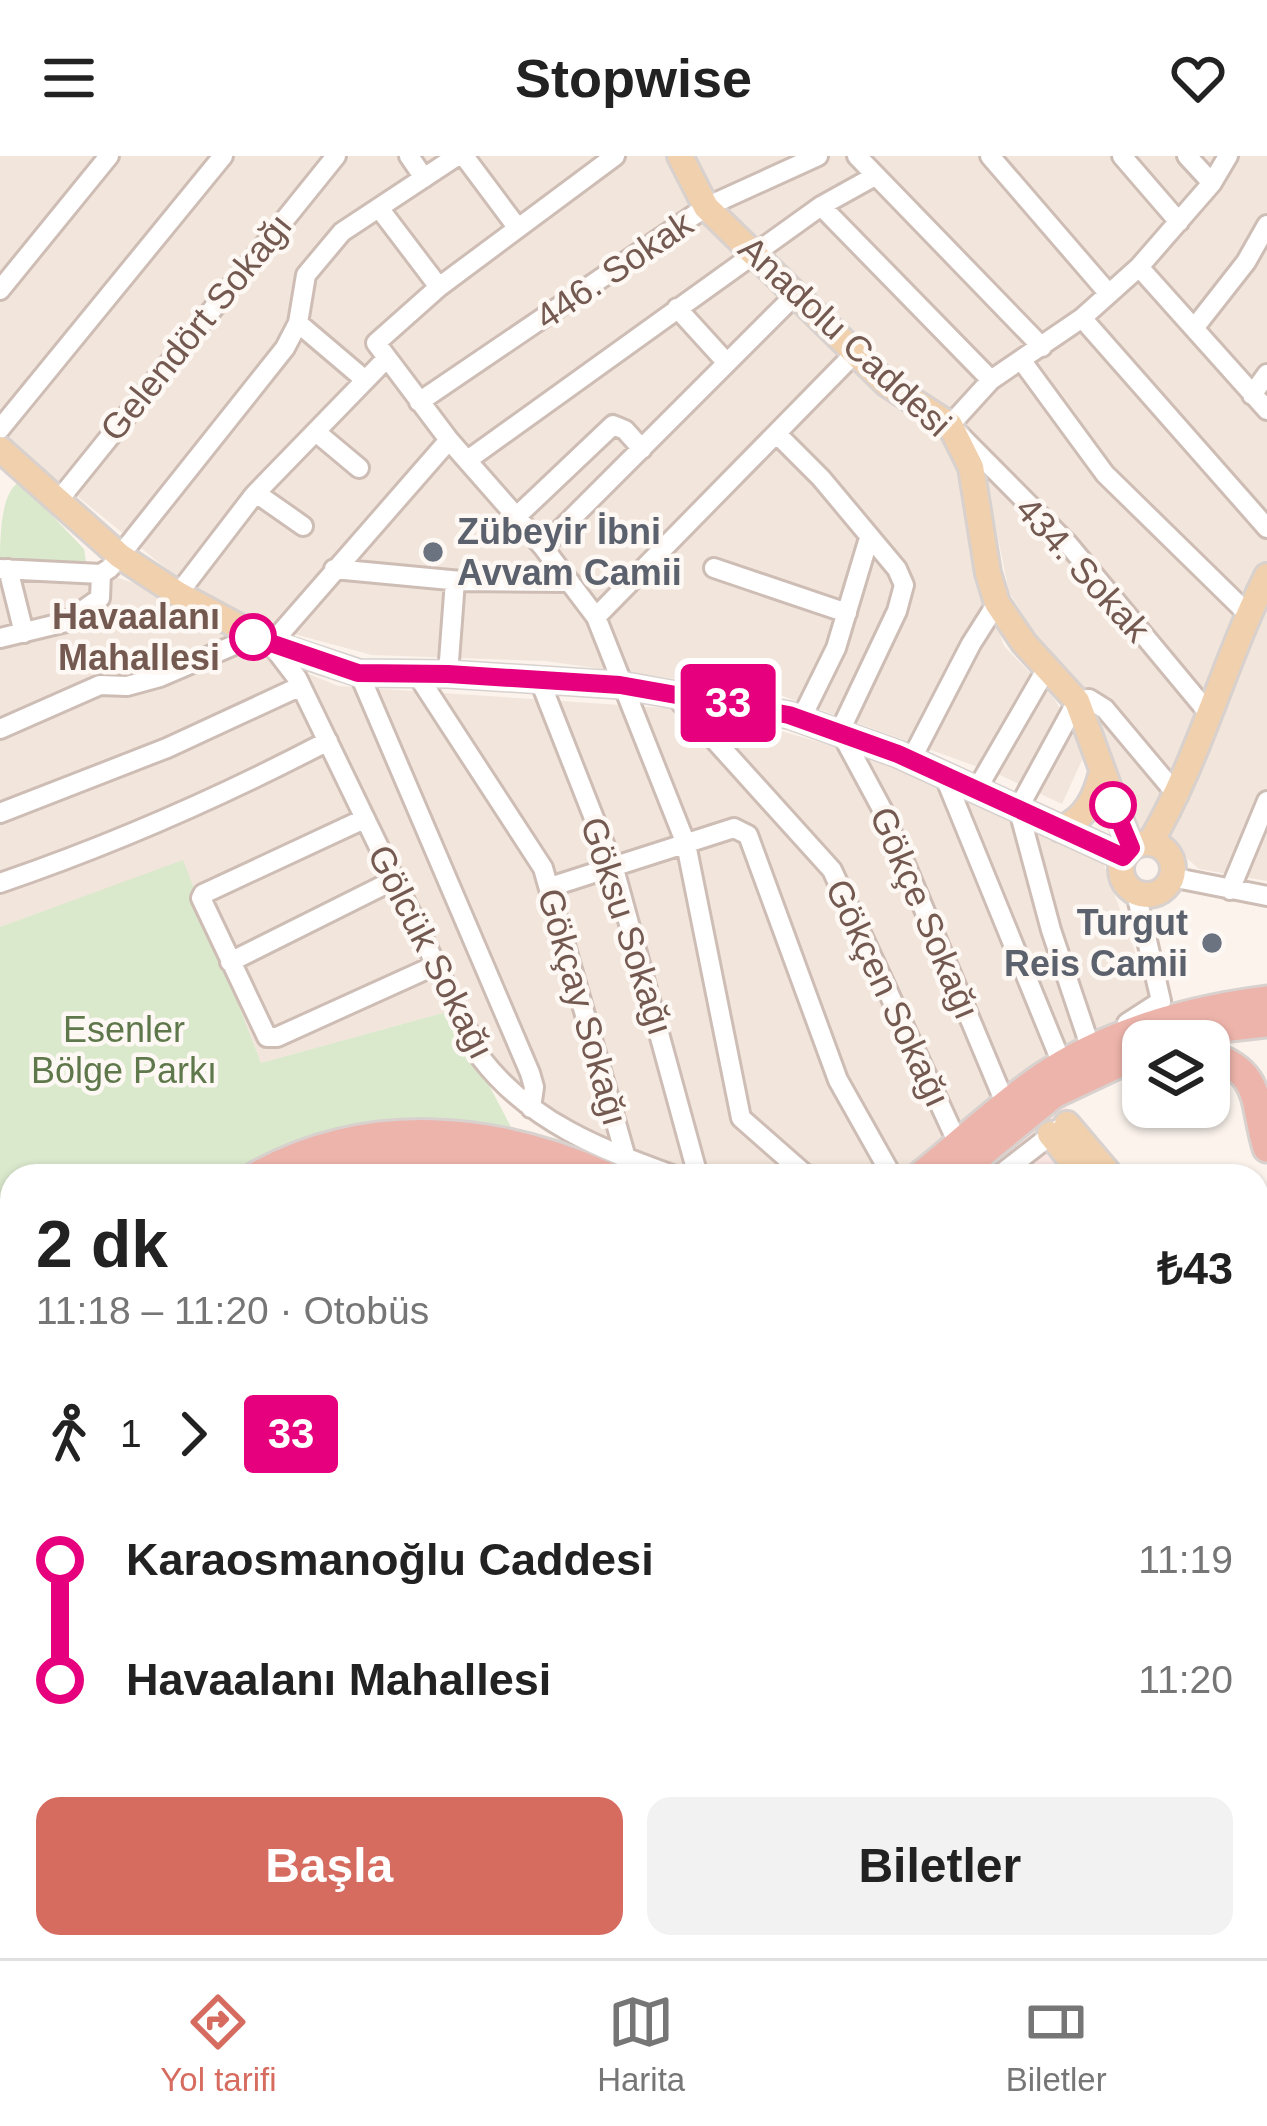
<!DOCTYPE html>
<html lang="tr">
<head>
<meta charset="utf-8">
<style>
  body { margin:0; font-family:Arial,sans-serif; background:#f2f2f2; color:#222; height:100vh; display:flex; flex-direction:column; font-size:45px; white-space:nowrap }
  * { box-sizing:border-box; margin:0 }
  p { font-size:39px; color:#767676 }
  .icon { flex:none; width:66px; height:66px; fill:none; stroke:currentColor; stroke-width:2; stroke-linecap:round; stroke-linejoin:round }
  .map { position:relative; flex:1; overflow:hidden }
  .details { position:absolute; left:0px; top:1008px; width:1269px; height:795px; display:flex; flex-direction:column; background:#fff; border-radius:36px 36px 0 0; box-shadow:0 3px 9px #0004 }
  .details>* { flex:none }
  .badge { padding:0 24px; border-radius:9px; font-size:42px; line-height:78px }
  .controls { position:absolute; left:1122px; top:864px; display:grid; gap:24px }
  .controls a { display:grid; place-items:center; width:108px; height:108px; border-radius:24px; background:#fff; box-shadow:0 3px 9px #0004; font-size:60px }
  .map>.badge { position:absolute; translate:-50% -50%; box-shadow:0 0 0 6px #fff }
  .legs { display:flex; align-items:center; gap:18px; height:132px; padding:0 36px; font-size:39px }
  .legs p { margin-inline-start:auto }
  .summary { display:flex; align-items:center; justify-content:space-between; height:204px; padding:0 36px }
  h1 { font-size:66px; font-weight:700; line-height:90px }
  .cta { display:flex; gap:24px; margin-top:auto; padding:24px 36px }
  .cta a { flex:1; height:138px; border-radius:24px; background:#d66c60; color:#fff; font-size:48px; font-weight:700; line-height:138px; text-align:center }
  .cta a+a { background:#f2f2f2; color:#222 }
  ul { padding:0 36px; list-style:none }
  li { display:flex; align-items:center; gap:42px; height:120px; font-size:45px }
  li i { display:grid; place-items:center; width:18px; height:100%; margin:0 15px; background:currentColor }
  li i::after { content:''; width:30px; height:30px; margin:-15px; border:9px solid; border-radius:50%; background:#fff }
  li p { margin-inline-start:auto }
  li:first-child i { background:linear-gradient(#0000 50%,currentColor 0) }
  li:last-child i { background:linear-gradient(currentColor 50%,#0000 0) }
  header { display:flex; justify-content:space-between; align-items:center; height:156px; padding:0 36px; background:#fff; font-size:54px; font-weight:700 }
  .menu { display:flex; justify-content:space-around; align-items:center; height:168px; border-top:3px solid #e0e0e0; background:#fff; font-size:33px; color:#767676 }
  .menu a { display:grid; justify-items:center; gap:6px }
  .menu .current { color:#d66c60 }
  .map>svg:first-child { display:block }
  .residential { fill:#f2e5db }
  .commercial { fill:#fae6e2 }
  .green { fill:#dae8cc }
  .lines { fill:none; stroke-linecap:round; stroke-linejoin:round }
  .minor-casing { stroke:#cebdb5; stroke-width:24 }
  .major-casing { stroke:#d8d1ce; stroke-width:30 }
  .highway-casing { stroke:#d8d1ce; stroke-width:33 }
  .minor { stroke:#fff; stroke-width:18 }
  .major { stroke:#f1d0ad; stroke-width:24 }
  .highway { stroke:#edb4ab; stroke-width:27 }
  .line-1-casing { stroke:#fff; stroke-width:27 }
  .line-1 { stroke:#e6007e; stroke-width:18 }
  .worship-dot { fill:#6b7280; stroke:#fdf8f3; stroke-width:4.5 }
  .stop-1-dot { fill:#fff; stroke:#e6007e; stroke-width:6 }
  .labels { text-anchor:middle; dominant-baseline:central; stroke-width:9; stroke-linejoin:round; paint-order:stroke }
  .street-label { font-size:36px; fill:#745951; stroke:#fdf8f3 }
  .worship-label { font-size:36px; font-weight:bold; fill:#5b616d; stroke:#fdf8f3; text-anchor:start }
  .stop-label { font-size:36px; font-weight:bold; fill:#745951; stroke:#fdf8f3; text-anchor:end }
  .park-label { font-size:36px; fill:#5e784b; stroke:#fdf8f3 }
</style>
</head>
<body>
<header><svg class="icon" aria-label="menu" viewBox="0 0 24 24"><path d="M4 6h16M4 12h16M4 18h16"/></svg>Stopwise<svg class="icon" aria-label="heart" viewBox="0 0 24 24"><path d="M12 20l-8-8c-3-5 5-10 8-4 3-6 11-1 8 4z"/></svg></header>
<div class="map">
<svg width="1267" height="1802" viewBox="0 0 1267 1802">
  <rect width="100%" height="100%" fill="#fbf3ec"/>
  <path class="residential" d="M0,0H672L950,283L983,429L1004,490L1053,541L1086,595L1062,648L1000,619L772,536L545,505L372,499L261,469L168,414L0,277Z
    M692,0H1267V412L1235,472L1148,671L1136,680L1044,492L1009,436L982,303L889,221L711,36Z
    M78,409L140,429L263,499L338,530L710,555L886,605L1103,706L1153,846L1049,897L895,1020H707L572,973L488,923L450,855L261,907L183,705L0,771V410Z
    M1267,441V725L1199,713L1163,681Z
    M12,1348V1791H880L865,1802H0V1354Z
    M934,1791H1105V1802H921Z"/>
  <path class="commercial" d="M1063,948L1126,1020H969Z
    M1257,1170L1267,1182V1626L1257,1615Z"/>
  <path class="green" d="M20,326L84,393L86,406L0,410C0,384 0,335 20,326Z
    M183,704L261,907L450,855L511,971L408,962L331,974L227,1020H12V1134L0,1140V771Z"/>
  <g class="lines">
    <g class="minor-casing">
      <path id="minor" d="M409,0L424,22
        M464,0L517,71
        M615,0L439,131L376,187L449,284L543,391L596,461L686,688L741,962L807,1020
        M857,0L1042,191
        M990,0L1109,138
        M1122,0L1179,66
        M1187,0L1212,27
        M821,50L991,224
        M379,52L439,131
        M1139,111L1267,254
        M0,134L109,0
        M677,152L727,207
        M1082,162L1267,372
        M298,167L364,223
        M1195,171L1246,106L1267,69
        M1022,205L1105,318L1248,458
        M1252,239L1267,218
        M419,246L706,51L818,0
        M0,273L223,0
        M316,276L359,312
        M777,278L821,322L897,413L904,429L897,455L840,575L882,653L1003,942
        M449,284L271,488L297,522L481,902C531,967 601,993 675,1020
        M469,303L821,50L875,20
        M256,337L303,370
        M58,345L336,0
        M517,360L613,269L625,274L642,293
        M543,391L795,139
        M714,412L847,457
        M0,413L101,418L110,412L285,192L298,167L306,119L342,76L457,0
        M8,413L24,477
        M334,413L461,425L570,426
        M178,438L254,339L386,203
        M596,461L855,197
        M0,482L66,466L100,442L101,418
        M359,517L530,917L534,931L531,952
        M448,518L455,425
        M418,520L543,712L626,1002
        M540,525L614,713L698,1020
        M673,538L832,714L954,979
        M1211,560L1068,388L950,269L991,224L1082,162L1139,111L1212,27L1228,0
        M801,563L836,492L869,382
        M0,573L100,529L127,530L160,521L253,481
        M911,604L971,488L997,447
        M944,619L1058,898
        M977,633L1047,512
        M1024,642L1077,545L1089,543L1105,553L1178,640
        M1018,651L1051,774L1088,884
        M0,657L167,592L301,530
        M364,663L203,738L201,742L267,881H277L436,809
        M1171,721L1267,740
        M0,727C114,688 221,641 328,585
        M550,731L734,672L748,679L838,924L892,1020
        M1230,734L1267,645
        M230,806L394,724
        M1127,867L1161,845L1136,737
        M998,1020L1060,972
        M0,1368L12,1362
        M1257,1402L1267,1393
        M1257,1589L1267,1601
        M1257,1712L1267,1708
        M1257,1743L1267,1742
        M453,1791L463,1802
        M1088,1791V1802
        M893,1802L908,1791"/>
    </g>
    <g class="major-casing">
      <path id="major" d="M680,0L706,51L754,98L887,228L950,269L971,311L988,417L997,447L1024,487L1077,545L1131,692
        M0,293L120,400L178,438L271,488L359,517L448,518L620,529L789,559L898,598L1123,701
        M1060,673C1085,664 1096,641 1102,616
        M1121 713a26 26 0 1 1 52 0a26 26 0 1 1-52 0Z
        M1150,687C1200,602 1223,507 1267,420
        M1067,968L1111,1020
        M1050,978L1084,1020
        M1257,1192L1267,1204
        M1257,1231L1267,1243
        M1257,1632L1267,1644
        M1257,1681L1267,1692"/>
    </g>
    <g class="highway-casing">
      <path id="highway" d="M1170,885L1230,871L1267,867
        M1209,899C1264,916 1253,948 1267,992
        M330,1009C405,994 484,1000 557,1020
        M256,1020C368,958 493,969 607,1020
        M920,1020C961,987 999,951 1042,921C1109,876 1188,854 1267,844
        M954,1020L1054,938L1143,896
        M0,1163L12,1156
        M0,1201L12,1193"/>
    </g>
    <use href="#minor" class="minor"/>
    <use href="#major" class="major"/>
    <use href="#highway" class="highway"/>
  </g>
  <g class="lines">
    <g class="line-1-casing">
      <path id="line-1" d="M253,481L358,517L448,518L620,529L789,559L898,598L1123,701L1131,692L1113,649"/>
    </g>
    <use href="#line-1" class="line-1"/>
  </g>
  <g class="worship-dot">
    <circle cx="433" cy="396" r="12"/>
    <circle cx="1212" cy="787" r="12"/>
  </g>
  <g class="stop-1-dot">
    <circle cx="253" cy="481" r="21"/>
    <circle cx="1113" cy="649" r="21"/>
  </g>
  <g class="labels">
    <g class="street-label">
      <text transform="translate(614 114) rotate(-34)">446. Sokak</text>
      <text transform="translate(196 171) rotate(-51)">Gelendört Sokağı</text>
      <text transform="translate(845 180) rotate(43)">Anadolu Caddesi</text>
      <text transform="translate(1083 413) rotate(48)">434. Sokak</text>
      <text transform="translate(925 757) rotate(67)">Gökçe Sokağı</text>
      <text transform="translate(627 770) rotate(72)">Göksu Sokağı</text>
      <text transform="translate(431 796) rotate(63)">Gölcük Sokağı</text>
      <text transform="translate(888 837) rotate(65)">Gökçen Sokağı</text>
      <text transform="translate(583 851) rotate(74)">Gökçay Sokağı</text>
    </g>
    <g class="worship-label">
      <text x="457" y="375">Zübeyir İbni<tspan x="457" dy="41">Avvam Camii</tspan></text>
      <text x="1188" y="766" text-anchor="end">Turgut<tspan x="1188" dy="41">Reis Camii</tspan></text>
    </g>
    <g class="stop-label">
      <text x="220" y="460">Havaalanı<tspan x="220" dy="41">Mahallesi</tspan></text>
    </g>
    <g class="park-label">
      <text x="124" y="873">Esenler<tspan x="124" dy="41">Bölge Parkı</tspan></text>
    </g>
  </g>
</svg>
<div class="controls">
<a><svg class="icon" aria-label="layers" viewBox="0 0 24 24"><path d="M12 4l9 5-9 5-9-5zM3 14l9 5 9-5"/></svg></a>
</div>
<b class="badge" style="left:728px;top:547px;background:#e6007e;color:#fff">33</b>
<section class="details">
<div class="summary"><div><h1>2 dk</h1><p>11:18 – 11:20 · Otobüs</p></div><b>₺43</b></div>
<div class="legs"><svg class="icon" aria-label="walk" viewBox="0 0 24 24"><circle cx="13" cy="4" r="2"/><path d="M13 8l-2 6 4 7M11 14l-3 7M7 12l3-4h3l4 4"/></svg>1<svg class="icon" aria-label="forward" viewBox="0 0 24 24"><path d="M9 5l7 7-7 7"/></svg><b class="badge" style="background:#e6007e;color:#fff">33</b></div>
<ul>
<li><i style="color:#e6007e"></i><b>Karaosmanoğlu Caddesi</b><p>11:19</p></li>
<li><i style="color:#e6007e"></i><b>Havaalanı Mahallesi</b><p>11:20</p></li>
</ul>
<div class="cta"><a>Başla</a><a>Biletler</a></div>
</section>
</div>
<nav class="menu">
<a class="current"><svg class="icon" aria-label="directions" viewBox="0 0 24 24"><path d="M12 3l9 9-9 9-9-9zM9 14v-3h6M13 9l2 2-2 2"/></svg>Yol tarifi</a>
<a><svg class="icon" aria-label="map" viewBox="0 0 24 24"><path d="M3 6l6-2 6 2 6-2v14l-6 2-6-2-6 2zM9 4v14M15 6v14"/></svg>Harita</a>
<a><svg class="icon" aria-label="tickets" viewBox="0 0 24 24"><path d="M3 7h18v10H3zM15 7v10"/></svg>Biletler</a>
</nav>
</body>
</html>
